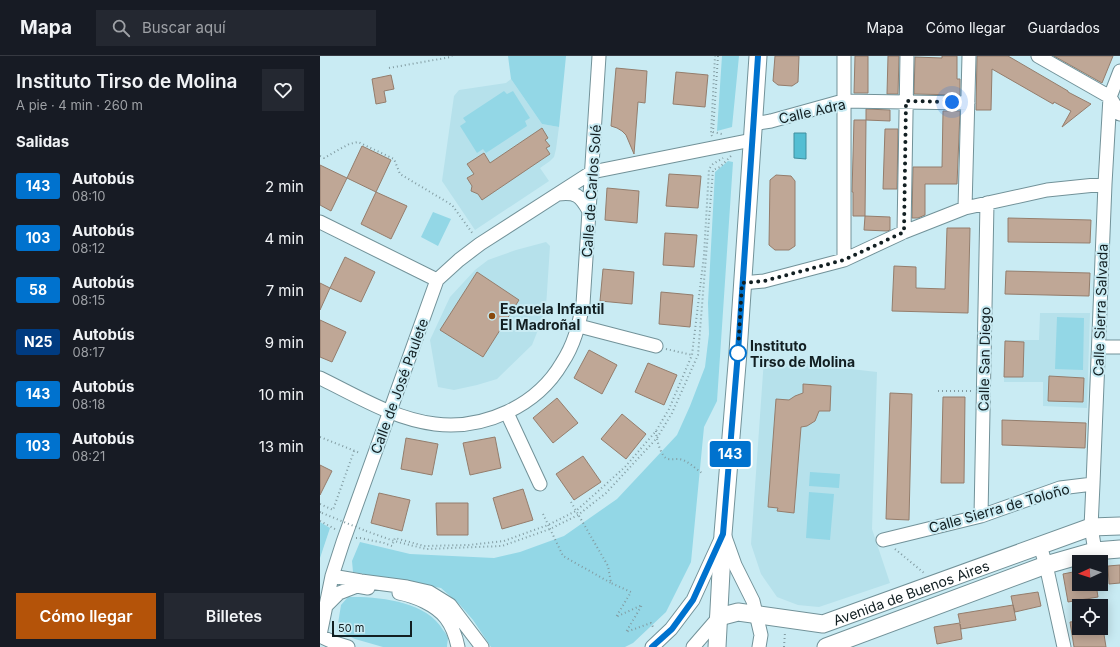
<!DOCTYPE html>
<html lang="es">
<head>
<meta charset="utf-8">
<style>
  body { margin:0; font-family:Inter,sans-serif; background:#242831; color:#f1f3f6; height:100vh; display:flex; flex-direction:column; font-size:15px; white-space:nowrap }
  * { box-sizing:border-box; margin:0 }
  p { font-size:13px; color:#9ea1a6 }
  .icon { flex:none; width:22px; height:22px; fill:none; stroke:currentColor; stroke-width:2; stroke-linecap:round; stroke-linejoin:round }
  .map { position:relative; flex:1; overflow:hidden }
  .panel { display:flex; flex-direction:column; background:#171b24; width:320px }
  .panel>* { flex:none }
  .badge { padding:0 8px; border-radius:3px; font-size:14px; line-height:26px }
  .needle { width:26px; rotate:267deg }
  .tools { position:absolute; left:752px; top:499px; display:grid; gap:8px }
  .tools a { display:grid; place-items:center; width:36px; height:36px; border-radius:0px; background:#171b24; box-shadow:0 2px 10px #0003; font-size:20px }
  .scale { position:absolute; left:12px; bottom:10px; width:80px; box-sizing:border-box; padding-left:4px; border:2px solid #121f22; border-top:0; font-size:11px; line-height:14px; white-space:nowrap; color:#121f22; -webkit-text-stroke:3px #c9ebf3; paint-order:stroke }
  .you { position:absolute; width:20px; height:20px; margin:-10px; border:3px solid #fff; border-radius:50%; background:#1a73e8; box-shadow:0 0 0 6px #1a73e833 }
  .map>.badge { position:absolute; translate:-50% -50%; box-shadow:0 0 0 2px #fff }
  h2 { padding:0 16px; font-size:15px; line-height:36px }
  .round { display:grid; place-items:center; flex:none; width:42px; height:42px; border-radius:0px; background:#242831 }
  .overview { display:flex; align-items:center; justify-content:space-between; height:68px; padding:0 16px }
  h1 { font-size:19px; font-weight:600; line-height:30px }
  .primary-button { display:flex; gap:8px; margin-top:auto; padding:8px 16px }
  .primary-button a { flex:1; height:46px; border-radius:0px; background:#b45309; color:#fff; font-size:16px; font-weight:600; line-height:46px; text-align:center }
  .primary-button a+a { background:#242831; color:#f1f3f6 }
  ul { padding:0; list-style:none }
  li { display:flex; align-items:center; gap:12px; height:52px; padding:0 16px }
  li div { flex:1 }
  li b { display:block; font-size:15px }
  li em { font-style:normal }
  li .badge { min-width:44px; font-weight:700; text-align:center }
  header { display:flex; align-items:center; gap:24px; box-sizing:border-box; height:56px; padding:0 20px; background:#171b24; border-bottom:1px solid #363941 }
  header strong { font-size:19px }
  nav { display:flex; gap:22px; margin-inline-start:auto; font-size:14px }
  .search { width:280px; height:36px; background:#242831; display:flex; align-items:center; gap:10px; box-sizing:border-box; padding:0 14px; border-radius:0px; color:#9ea1a6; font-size:15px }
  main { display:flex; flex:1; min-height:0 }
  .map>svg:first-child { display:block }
  .built { fill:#b6e1eb }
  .green { fill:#93d7e6 }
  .water { fill:#54bed3; stroke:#408e9e }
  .building { fill:#bfa796; stroke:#947d6c }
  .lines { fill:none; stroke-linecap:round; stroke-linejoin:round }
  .minor-casing { stroke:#729299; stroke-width:15 }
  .major-casing { stroke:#729299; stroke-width:19 }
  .path { stroke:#829ca2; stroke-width:2; stroke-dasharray:1 3; stroke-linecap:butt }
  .minor { stroke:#fff; stroke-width:13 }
  .major { stroke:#fff; stroke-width:17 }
  .path-bridge { stroke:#829ca2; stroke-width:2; stroke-dasharray:1 3; stroke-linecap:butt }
  .line-casing { stroke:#fff; stroke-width:9 }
  .line { stroke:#0072ce; stroke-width:6 }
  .walk { stroke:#121f22; stroke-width:4; stroke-dasharray:0 7.2 }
  .poi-dot { fill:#88490d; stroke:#c9ebf3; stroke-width:1.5 }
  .stop-dot { fill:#fff; stroke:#0072ce; stroke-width:2 }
  .labels { text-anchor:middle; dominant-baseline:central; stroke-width:4; stroke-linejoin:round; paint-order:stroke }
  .street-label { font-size:14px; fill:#121f22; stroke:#c9ebf3 }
  .poi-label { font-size:14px; font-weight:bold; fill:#121f22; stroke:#c9ebf3; text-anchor:start }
  .stop-label { font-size:14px; font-weight:bold; fill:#121f22; stroke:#c9ebf3; text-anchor:start }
</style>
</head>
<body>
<header>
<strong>Mapa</strong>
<div class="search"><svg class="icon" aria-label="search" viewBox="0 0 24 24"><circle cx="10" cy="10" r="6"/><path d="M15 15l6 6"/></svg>Buscar aquí</div>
<nav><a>Mapa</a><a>Cómo llegar</a><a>Guardados</a></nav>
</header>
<main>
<section class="panel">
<div class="overview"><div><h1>Instituto Tirso de Molina</h1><p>A pie · 4 min · 260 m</p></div><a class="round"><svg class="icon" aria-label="heart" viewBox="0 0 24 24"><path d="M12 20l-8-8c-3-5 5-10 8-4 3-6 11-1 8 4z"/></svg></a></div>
<h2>Salidas</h2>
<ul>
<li><span class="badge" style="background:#0072ce;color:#fff">143</span><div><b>Autobús</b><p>08:10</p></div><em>2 min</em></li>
<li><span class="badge" style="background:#0072ce;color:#fff">103</span><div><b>Autobús</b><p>08:12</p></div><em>4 min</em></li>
<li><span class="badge" style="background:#0072ce;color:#fff">58</span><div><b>Autobús</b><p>08:15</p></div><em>7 min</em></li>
<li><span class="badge" style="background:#003b80;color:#fff">N25</span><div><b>Autobús</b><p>08:17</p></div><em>9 min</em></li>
<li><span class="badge" style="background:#0072ce;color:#fff">143</span><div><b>Autobús</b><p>08:18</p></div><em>10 min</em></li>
<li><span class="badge" style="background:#0072ce;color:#fff">103</span><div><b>Autobús</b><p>08:21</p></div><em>13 min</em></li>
</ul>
<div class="primary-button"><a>Cómo llegar</a><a>Billetes</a></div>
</section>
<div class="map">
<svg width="800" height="591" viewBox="0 0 800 591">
  <rect width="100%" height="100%" fill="#c9ebf3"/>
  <path class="built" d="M191,23L222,68L239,71L236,93L234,101L230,105L220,112L229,125L155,174L122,125L134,40L139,34L186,27Z
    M226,186L230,190L226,251L220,269L212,289L177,323L157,329L134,334L118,331L110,284L130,241L155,214L168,204L196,194Z
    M720,257H770L767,352L723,350V326H684L685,284H719Z
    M444,303L557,316L552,473L570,527L499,551L478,549L457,541L441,518L431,488Z"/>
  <path class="green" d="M188,0H246L239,71L222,68L191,23Z
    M402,0H419L412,71L397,75Z
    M184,35L187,38L193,35L210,62L205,65L207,70L166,97L163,93L157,97L140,70L146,66L143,62Z
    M408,105L413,106L397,345L384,371L371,506L346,556L313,587L305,591H171L153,564L140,549L121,532L33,516L32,505L40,486L90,498L174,502L200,496L244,480L297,443L357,379L370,350L385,311L389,278L388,247L395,116Z
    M113,156L131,163L118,190L101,181Z
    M737,261L764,262L763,314L735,313Z
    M490,416L520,418L519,432L489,430Z
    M489,436L514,438L510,484L486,482Z
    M0,466L10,472L0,502Z
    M28,541C57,540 107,545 123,574C125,576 127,579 128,582C128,584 127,588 127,591H63L35,583L17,574L21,549Z"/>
  <path class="water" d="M474,77H486V103L474,102Z"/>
  <path class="building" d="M455,0H479L478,26L472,30L458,29L453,25Z
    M535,0H548V37H534Z
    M568,0H579L578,38H567Z
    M622,0H637V23H640V39L594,38L595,1L622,2Z
    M657,0H688L748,35V36L771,48L742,71L751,55L734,46L733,48L672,13L671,54H656Z
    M734,0H793L782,27Z
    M296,12L327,15L325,47L318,46L314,98L306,79L302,75L297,72L291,70Z
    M356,16L388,19L385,51L353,48Z
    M71,19L74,33L64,35L66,46L56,48L52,23Z
    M546,53L570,54V65L546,64Z
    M623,55H640L637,128H605V159L598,162H592L593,111H622Z
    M534,64H546L545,160H533V136H532Z
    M222,72L228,82L225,84L230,90L226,92L230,98L162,144L158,138L151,135L152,130L147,122L154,118L147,108L164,97L170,107Z
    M565,73H578L577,133H563Z
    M42,90L71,104L56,136L27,122Z
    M0,109L27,122L11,155L0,149Z
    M349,118L381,120L378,152L346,150Z
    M456,119L471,120L475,125V190L469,194H455L449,189L450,124Z
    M287,132L319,135L317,167L285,164Z
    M56,136L87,150L71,183L41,168Z
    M545,160L570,161V174L567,175L544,174Z
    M688,162L771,164L770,187L688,186Z
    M627,172H650L648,257L572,255L574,210L596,211V232L625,233Z
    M345,177L377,179L374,211L343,209Z
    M25,201L55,216L41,246L10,232Z
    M283,213L314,216L312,248L280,245Z
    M686,215L770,217L769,240L685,238Z
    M157,216L199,244L163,301L120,274Z
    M0,227L10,232L0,254Z
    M341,236L373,239L370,271L339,268Z
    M0,264L26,276L12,306L0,301Z
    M685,285L704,286L703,321H684Z
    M269,294L297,309L282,338L254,322Z
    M328,307L357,319L344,349L315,336Z
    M729,320L764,322L763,346L728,345Z
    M483,328L511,330L510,355H499L495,365L487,370L481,371L474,457L457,455L458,452L448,451L456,343L469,344L475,340L483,337Z
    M570,337L592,338L589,464L566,463Z
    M623,341H645L644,427H621Z
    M237,342L258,367L233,387L213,362Z
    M302,358L326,378L306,403L281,383Z
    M682,364L766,367L765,392L682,389Z
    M175,381L181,412L150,419L143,387Z
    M86,382L118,388L112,419L81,413Z
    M263,400L281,426L254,444L236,418Z
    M0,409L12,415L0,439Z
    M203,433L213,464L182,473L173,442Z
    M59,437L90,444L82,475L51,467Z
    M116,447H148V479H117Z
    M800,509V527L789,528L788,510Z
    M753,516L754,521L759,520V528H776L778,541L748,546L743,518Z
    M718,536L721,550L695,556L693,549L696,564L641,573L640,568L642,583L617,588L614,571L640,567L638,558L693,549L691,540Z
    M759,565V572H783L786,591H754L750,566Z"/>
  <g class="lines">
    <g class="minor-casing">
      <path id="minor" d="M524,0V204
        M718,0L790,41L800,58
        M433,68L451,65L523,45L648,47
        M238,138C256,136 260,139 269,155
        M645,152L649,0
        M0,166L117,224
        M584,176L587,0
        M422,227L444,225L524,204L584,176L645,152L727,134L785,128
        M259,270L336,290
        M779,291H800
        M0,322C37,340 74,363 115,368C164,374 217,350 242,307C254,289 259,269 263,248L279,0
        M187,357L220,428
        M661,460L667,147
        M405,481L415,509L433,545L441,579L439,591
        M563,484L661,460L740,432L773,428
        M720,490L726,509L744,591
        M775,495L771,471L773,428L785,128L790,41L800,15
        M12,520L41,525L87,531L109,536L130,549L162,591
        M79,537C95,540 116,549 126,562C132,570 136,581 138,591
        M6,550L19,537L37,530L48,532
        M0,579L12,520L23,486L117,224L139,204L160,188L272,116L432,84
        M0,580L15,587L28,591
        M332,591L351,573L373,544L400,485
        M373,591L399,561"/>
    </g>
    <g class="major-casing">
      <g id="major">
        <path id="s1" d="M399,561L418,556L503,568L771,471L800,470"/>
        <path d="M397,591L403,478L418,296L438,0"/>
        <path d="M506,591L726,509L775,495L800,493"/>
      </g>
    </g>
    <path class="path" d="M398,0L393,76L402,78
      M69,12L131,1L132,0
      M392,80L391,78L395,0
      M0,100L4,102L29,88L38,86L74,103L80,118L132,149L153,178
      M346,293L372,299
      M618,335H652
      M336,375C336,382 341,402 348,403C353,404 358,402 363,404C370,407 376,413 382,417
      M0,381L40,397
      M251,446L288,510L291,527L311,536L296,561L322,549L306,576L331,567L334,573
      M0,448L13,454L34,395
      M0,456L2,457
      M223,458L243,500L291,527
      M0,465L15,473
      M46,475L74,485L106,493L182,490L230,473L258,459L286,437L337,382L352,357L378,299L393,114L400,111L411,100
      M36,482H40L64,487L72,490L75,482L104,490L149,489L184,485L228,469L256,455L305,411L336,375L349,353L372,299L384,199L389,113L393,108L403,102
      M575,493L604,517
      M464,591L465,576"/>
    <use href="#minor" class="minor"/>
    <use href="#major" class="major"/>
    <path class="path-bridge" d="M2,457L46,475"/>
  </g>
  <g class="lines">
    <g class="line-casing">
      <path id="line" d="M332,591L352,573L373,544L403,478L418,296L438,0"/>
    </g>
    <use href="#line" class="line"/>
    <path class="walk" d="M418,297L422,227L444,225L524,204L584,176L586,45L632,46"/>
  </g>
  <circle class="poi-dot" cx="172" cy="260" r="4"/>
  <circle class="stop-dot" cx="418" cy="297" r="8"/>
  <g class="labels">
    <g class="street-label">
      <text transform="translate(492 55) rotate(-13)">Calle Adra</text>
      <text transform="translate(271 135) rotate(-86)">Calle de Carlos Solé</text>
      <text transform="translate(780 254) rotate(-88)">Calle Sierra Salvada</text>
      <text transform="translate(664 303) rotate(-89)">Calle San Diego</text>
      <text transform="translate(79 330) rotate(-70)">Calle de José Paulete</text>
      <text transform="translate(679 452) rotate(-16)">Calle Sierra de Toloño</text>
      <text stroke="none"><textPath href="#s1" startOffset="199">Avenida de Buenos Aires</textPath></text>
    </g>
    <g class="poi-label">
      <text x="180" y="252">Escuela Infantil<tspan x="180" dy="16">El Madroñal</tspan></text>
    </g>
    <g class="stop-label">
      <text x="430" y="289">Instituto<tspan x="430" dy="16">Tirso de Molina</tspan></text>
    </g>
  </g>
</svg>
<div class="tools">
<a><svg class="needle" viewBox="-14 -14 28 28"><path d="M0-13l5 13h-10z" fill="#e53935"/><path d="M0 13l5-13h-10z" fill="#9ea1a6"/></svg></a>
<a><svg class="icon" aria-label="locate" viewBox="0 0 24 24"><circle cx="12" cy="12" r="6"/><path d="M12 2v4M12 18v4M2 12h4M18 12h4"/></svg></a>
</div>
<div class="scale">50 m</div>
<div class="you" style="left:632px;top:46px"></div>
<b class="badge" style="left:410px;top:398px;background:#0072ce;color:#fff">143</b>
</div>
</main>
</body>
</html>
